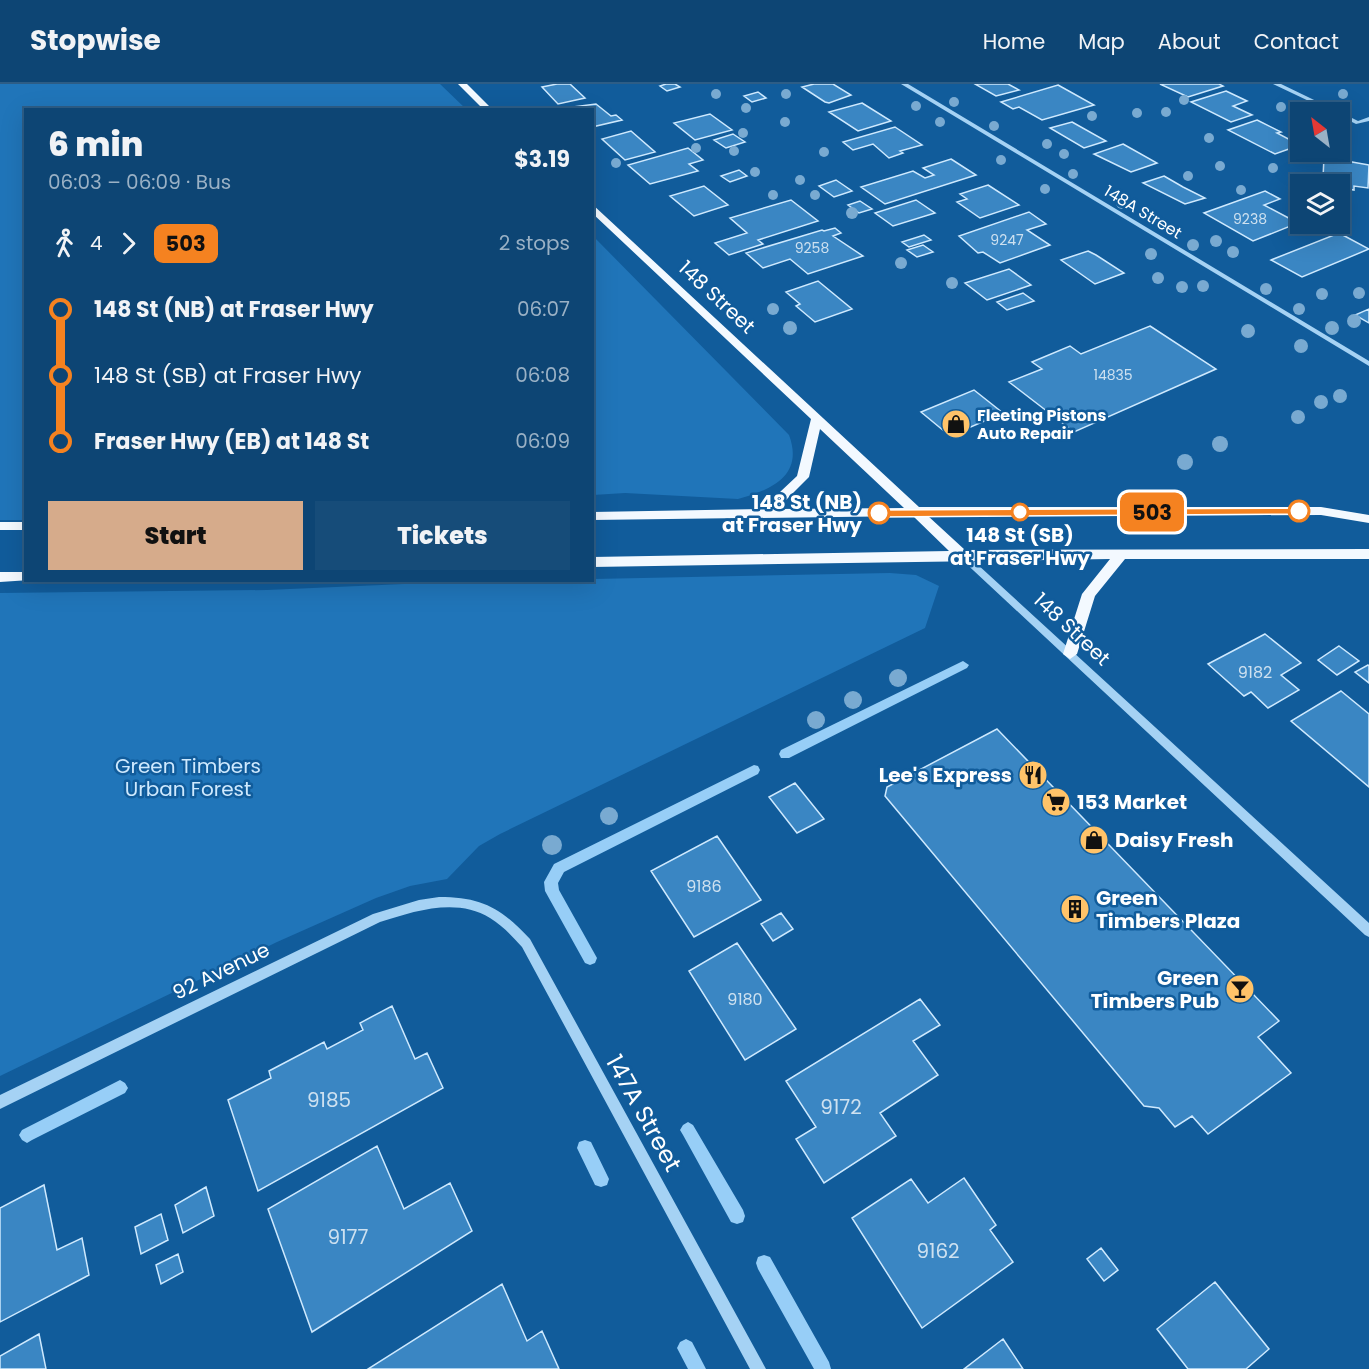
<!DOCTYPE html>
<html lang="en">
<head>
<meta charset="utf-8">
<style>
  body { margin:0; font-family:Poppins,sans-serif; background:#164c79; color:#f1f3f6; height:100vh; display:flex; flex-direction:column; font-size:22px; white-space:nowrap }
  * { box-sizing:border-box; margin:0 }
  p { font-size:20px; color:#9ab1c5 }
  .icon { flex:none; width:33px; height:33px; fill:none; stroke:currentColor; stroke-width:2; stroke-linecap:round; stroke-linejoin:round }
  .map { position:relative; flex:1; overflow:hidden }
  .drawer { position:absolute; left:24px; top:24px; width:570px; height:474px; display:flex; flex-direction:column; background:#0d4574; border-radius:0px; box-shadow:0 6px 24px #0002,0 0 0 2px #2d5d86 }
  .drawer>* { flex:none }
  .badge { padding:0 12px; border-radius:9px; font-size:21px; line-height:39px }
  .needle { width:39px; rotate:329deg }
  .tools { position:absolute; left:1290px; top:18px; display:grid; gap:12px }
  .tools a { display:grid; place-items:center; width:60px; height:60px; border-radius:0px; background:#0d4574; box-shadow:0 6px 24px #0002,0 0 0 2px #2d5d86; font-size:30px }
  .map>.badge { position:absolute; translate:-50% -50%; box-shadow:0 0 0 3px #fff }
  .legs { display:flex; align-items:center; gap:9px; height:66px; padding:0 24px; font-size:20px }
  .legs p { margin-inline-start:auto }
  .summary { display:flex; align-items:center; justify-content:space-between; height:102px; padding:0 24px }
  h1 { font-size:33px; font-weight:800; line-height:45px }
  .action { display:flex; gap:12px; margin-top:auto; padding:12px 24px }
  .action a { flex:1; height:69px; border-radius:0px; background:#d6ab8b; color:#111; font-size:24px; font-weight:800; line-height:69px; text-align:center }
  .action a+a { background:#164c79; color:#f1f3f6 }
  ul { padding:0 24px; list-style:none }
  li { display:flex; align-items:center; gap:21px; height:66px; font-size:22px }
  li i { display:grid; place-items:center; width:9px; height:100%; margin:0 8px; background:currentColor }
  li i::after { content:''; width:15px; height:15px; margin:-8px; border:4px solid; border-radius:50%; background:#0d4574 }
  li p { margin-inline-start:auto }
  li:first-child i { background:linear-gradient(#0000 50%,currentColor 0) }
  li:last-child i { background:linear-gradient(currentColor 50%,#0000 0) }
  header { display:flex; align-items:center; gap:36px; box-sizing:border-box; height:84px; padding:0 30px; background:#0d4574; border-bottom:2px solid #2d5d86 }
  header strong { font-size:28px }
  nav { display:flex; gap:33px; margin-inline-start:auto; font-size:21px }
  .map>svg:first-child { display:block }
  .green { fill:#2075b9 }
  .lines { fill:none; stroke-linecap:round; stroke-linejoin:round }
  .stream { fill:#97cef7; fill-rule:evenodd }
  .building { fill:#3a86c3; stroke:#cee9fe; stroke-width:1.5 }
  .minor { fill:#a5d2f4; fill-rule:evenodd }
  .major { fill:#f3f9ff; fill-rule:evenodd }
  .tree { fill:#79aad1 }
  .line-1 { fill:#f58220; stroke:#fff; stroke-width:1.5 }
  .stop-1-dot { fill:#fff; stroke:#f58220; stroke-width:3 }
  .labels { text-anchor:middle; dominant-baseline:central; stroke-width:5; stroke-linejoin:round; paint-order:stroke }
  .far-number-label { font-size:14px; fill:#cee1f0 }
  .far-street-label { font-size:16px; fill:#fff; stroke:#115c9b }
  .far-poi-label { font-size:16px; font-weight:bold; fill:#fff; stroke:#115c9b; text-anchor:start }
  .number-label { font-size:16px; fill:#cee1f0 }
  .street-label { font-size:20px; fill:#fff; stroke:#115c9b }
  .stop-label { font-size:20px; font-weight:bold; fill:#fff; stroke:#115c9b; text-anchor:end }
  .park-label { font-size:20px; fill:#cee9fe; stroke:#115c9b }
  .poi-label { font-size:20px; font-weight:bold; fill:#fff; stroke:#115c9b; text-anchor:start }
  .near-number-label { font-size:20px; fill:#cee1f0 }
  .near-street-label { font-size:24px; fill:#fff; stroke:#115c9b }
</style>
</head>
<body>
<header>
<strong>Stopwise</strong>
<nav><a>Home</a><a>Map</a><a>About</a><a>Contact</a></nav>
</header>
<div class="map">
<svg width="1369" height="1285" viewBox="0 0 1369 1285">
  <rect width="100%" height="100%" fill="#115c9b"/>
  <path class="green" d="M0,0H440L466,25L26,26L25,436H0Z
    M593,152L789,351C804,391 772,406 738,415L625,409L593,411Z
    M890,489L916,491L939,502L925,544L500,750L479,762L447,795L410,802L376,814L277,858L0,992V509L267,506L450,498Z"/>
  <g class="lines">
    <path class="stream" d="M963,577L969,581L967,584L789,674H781L779,670L781,666Z
      M754,681L758,682L760,686L758,690L564,788L558,799L559,806L597,874L595,879L590,881L585,879L545,807L544,798L554,780Z
      M120,996L125,999L128,1004L125,1009L32,1056L27,1059L22,1056L19,1051L22,1046Z
      M688,1038L693,1041L743,1126L745,1132L743,1138L737,1140L731,1138L683,1051L680,1046L683,1041Z
      M585,1056L591,1058L609,1095L607,1101L601,1103L595,1101L577,1064L579,1058Z
      M764,1171L770,1173L829,1278L831,1285H814L758,1185L756,1179L758,1173Z
      M686,1255L692,1258L706,1285H688L677,1264L680,1258Z"/>
  </g>
  <path class="building" d="M557,0H570L585,14L558,20L542,3Z
    M666,0H675L680,3L667,7L660,2Z
    M814,0H833L851,11L829,19L825,18L802,3Z
    M975,0H1008L1019,6L996,12Z
    M1160,0H1219L1223,2L1188,13Z
    M1058,1L1094,21L1042,36L1019,23L1013,25L1001,18Z
    M1226,7L1247,17L1233,22L1252,31L1231,38L1191,18Z
    M758,8L766,14L752,18L744,12Z
    M862,19L891,37L858,47L829,28Z
    M596,20L611,32L616,31L622,36L592,43V26H574L572,23Z
    M710,30L732,46L695,56L674,39Z
    M1257,36L1281,48L1277,49L1300,61L1275,70L1228,46Z
    M1072,38L1106,57L1084,64L1050,44Z
    M895,43L922,61L900,67L903,69L889,74L873,60L853,66L843,58Z
    M631,47L655,68L625,76L602,55Z
    M733,50L745,58L726,64L714,56Z
    M1123,60L1157,79L1131,88L1094,70Z
    M688,64L703,76L689,80L698,87L650,100L628,81Z
    M1324,73L1369,81L1368,104L1354,102V106L1343,104V97L1323,94Z
    M951,75L976,91L885,120L861,103L913,87L925,94L934,91L923,84Z
    M739,86L747,92L730,98L721,92Z
    M1164,92L1183,103L1205,114L1185,120L1143,99Z
    M836,96L852,107L834,113L819,102Z
    M988,101L1019,121L980,134L957,118L967,115L960,110Z
    M704,102L728,121L694,132L670,112Z
    M1265,107L1280,115L1264,121L1298,139L1253,157L1204,129Z
    M791,116L818,137L758,156L763,160L729,171L715,159L747,149L730,134Z
    M916,116L935,129L893,142L875,129Z
    M860,117L872,125L859,129L848,121Z
    M1029,128L1046,140L1027,146L1050,161L1000,179L983,168L978,169L959,152Z
    M835,144L841,149L833,152L863,172L808,190L790,175L763,184L746,169L822,146L824,147Z
    M1339,149L1369,165L1302,193L1271,176Z
    M924,151L931,156L909,163L902,158Z
    M923,161L933,168L917,173L907,166Z
    M1088,167L1096,171L1124,189L1095,200L1061,176Z
    M1009,185L1031,201L987,216L965,199Z
    M818,197L852,225L815,238L796,222L800,220L786,208Z
    M1023,209L1034,217L1007,226L997,218Z
    M1369,225V239L1355,231Z
    M1150,242L1216,285L1074,348L1009,298L1042,285L1032,278L1070,262L1081,270Z
    M974,306L1003,329L950,352L921,328Z
    M1265,550L1301,579L1281,591L1299,606L1268,624L1251,608L1244,612L1208,580Z
    M1339,562L1359,577L1337,591L1318,576Z
    M1368,581L1369,582V599L1355,588Z
    M1341,607L1369,630V703L1291,637Z
    M997,645L1279,937L1258,953L1291,989L1208,1050L1192,1032L1175,1043L1159,1024L1144,1022L885,712L887,703Z
    M795,699L824,735L797,749L769,713Z
    M717,752L761,816L694,853L651,787Z
    M781,829L793,845L773,857L761,840Z
    M737,859L796,945L745,976L689,887Z
    M920,915L940,941L913,957L938,991L880,1029L896,1052L824,1099L796,1055L816,1043L786,997Z
    M392,922L415,975L427,969L443,1004L258,1107L228,1016L271,994L269,987L324,958L327,965L363,946L360,939Z
    M377,1062L404,1125L450,1099L472,1147L312,1248L268,1125Z
    M964,1094L996,1141L990,1146L1013,1178L922,1244L852,1134L911,1095L928,1119Z
    M44,1101L57,1166L82,1154L89,1191L0,1238V1124Z
    M206,1103L214,1132L183,1149L175,1121Z
    M161,1130L168,1156L141,1170L135,1143Z
    M1101,1164L1118,1186L1104,1197L1087,1175Z
    M178,1170L183,1188L161,1200L156,1181Z
    M1215,1198L1269,1265L1246,1285H1188L1157,1245Z
    M502,1200L527,1257L542,1247L559,1285H368Z
    M39,1250L46,1285H0V1272Z
    M1003,1255L1023,1285H964Z"/>
  <g class="lines">
    <path class="minor" d="M901,0H908L1369,277V282Z
      M1273,0H1281L1339,28H1332Z
      M1339,28L1342,29L1358,37L1369,33V37L1356,40L1340,32Z
      M962,468L965,469L1369,839V853L1365,851L959,473L957,471L959,469Z
      M439,813C482,813 501,824 530,855L766,1285H750L522,863C512,852 503,842 490,834C457,813 414,827 380,838L0,1025V1011L373,830L419,816Z"/>
    <path class="major" d="M458,0H467L493,26H484Z
      M592,120L919,423H1321L1369,431V439L1321,431L928,432L965,466L1369,465V475H1125L1095,512L1077,570L1070,575L1063,570L1082,510L1110,475L592,483V473L949,467L913,432L592,436V428L762,425L797,392L811,335L592,129ZM820,345L904,424L777,425L809,393Z
      M0,438H26V446H0Z
      M0,488H26V496H30L0,498Z"/>
  </g>
  <g class="tree">
    <circle cx="716" cy="10" r="5"/>
    <circle cx="786" cy="10" r="5"/>
    <circle cx="1343" cy="10" r="5"/>
    <circle cx="1184" cy="16" r="5"/>
    <circle cx="954" cy="18" r="5"/>
    <circle cx="916" cy="22" r="5"/>
    <circle cx="1281" cy="23" r="5"/>
    <circle cx="746" cy="24" r="5"/>
    <circle cx="1166" cy="28" r="5"/>
    <circle cx="1137" cy="29" r="5"/>
    <circle cx="1092" cy="32" r="5"/>
    <circle cx="785" cy="38" r="5"/>
    <circle cx="940" cy="38" r="5"/>
    <circle cx="994" cy="42" r="5"/>
    <circle cx="743" cy="49" r="5"/>
    <circle cx="1209" cy="54" r="5"/>
    <circle cx="1047" cy="60" r="5"/>
    <circle cx="696" cy="64" r="5"/>
    <circle cx="734" cy="67" r="5"/>
    <circle cx="824" cy="68" r="5"/>
    <circle cx="1064" cy="70" r="5"/>
    <circle cx="1001" cy="76" r="5"/>
    <circle cx="616" cy="79" r="5"/>
    <circle cx="1220" cy="82" r="5"/>
    <circle cx="1273" cy="84" r="5"/>
    <circle cx="755" cy="88" r="5"/>
    <circle cx="1073" cy="90" r="5"/>
    <circle cx="1188" cy="92" r="5"/>
    <circle cx="800" cy="96" r="5"/>
    <circle cx="1045" cy="105" r="5"/>
    <circle cx="1241" cy="106" r="5"/>
    <circle cx="773" cy="111" r="5"/>
    <circle cx="815" cy="111" r="5"/>
    <circle cx="1122" cy="119" r="6"/>
    <circle cx="852" cy="129" r="6"/>
    <circle cx="1216" cy="157" r="6"/>
    <circle cx="1193" cy="161" r="6"/>
    <circle cx="1233" cy="168" r="6"/>
    <circle cx="1151" cy="170" r="6"/>
    <circle cx="901" cy="179" r="6"/>
    <circle cx="1158" cy="194" r="6"/>
    <circle cx="952" cy="199" r="6"/>
    <circle cx="1203" cy="202" r="6"/>
    <circle cx="1182" cy="203" r="6"/>
    <circle cx="1266" cy="205" r="6"/>
    <circle cx="1359" cy="209" r="6"/>
    <circle cx="1322" cy="210" r="6"/>
    <circle cx="773" cy="225" r="6"/>
    <circle cx="1299" cy="225" r="6"/>
    <circle cx="1354" cy="237" r="7"/>
    <circle cx="790" cy="244" r="7"/>
    <circle cx="1332" cy="244" r="7"/>
    <circle cx="1248" cy="247" r="7"/>
    <circle cx="1301" cy="262" r="7"/>
    <circle cx="1340" cy="312" r="7"/>
    <circle cx="1321" cy="318" r="7"/>
    <circle cx="1298" cy="333" r="7"/>
    <circle cx="1220" cy="360" r="8"/>
    <circle cx="1185" cy="378" r="8"/>
    <circle cx="898" cy="594" r="9"/>
    <circle cx="853" cy="616" r="9"/>
    <circle cx="816" cy="636" r="9"/>
    <circle cx="609" cy="732" r="9"/>
    <circle cx="552" cy="761" r="10"/>
  </g>
  <path class="line-1" d="M1299,424L1303,425V430L879,433L874,429L879,426Z"/>
  <defs>
    <g id="shop-disc" transform="scale(1.5)"><circle r="9.5" fill="#ffc369" stroke="#115c9b"/><path d="M-5-2.5h2.3a2.7 3.5 0 0 1 5.4 0H5L5.5 6h-11ZM-1.5-2.5h3a1.5 2.3 0 0 0-3 0Z" fill="#111"/></g>
    <g id="restaurant-disc" transform="scale(1.5)"><circle r="9.5" fill="#ffc369" stroke="#115c9b"/><path d="M-5-6h1v4h1v-4h1v4h1v-4h1v5L-1.5 .5V6h-2V.5L-5-1ZM5-6V6H3V1.5H1.5Q1.5-4 5-6Z" fill="#111"/></g>
    <g id="supermarket-disc" transform="scale(1.5)"><circle r="9.5" fill="#ffc369" stroke="#115c9b"/><path d="M-6-5.5h2.5l.6 2H6L4.5 2H-2.5L-4.4-4H-6ZM-1.5 3.2a1.3 1.3 0 1 0 .1 0ZM3 3.2a1.3 1.3 0 1 0 .1 0Z" fill="#111"/></g>
    <g id="building-disc" transform="scale(1.5)"><circle r="9.5" fill="#ffc369" stroke="#115c9b"/><path d="M-4-6H4V6H1V3H-1V6H-4ZM-2.5-4.3h1.7v1.8h-1.7ZM.8-4.3h1.7v1.8H.8ZM-2.5-1h1.7V.8h-1.7ZM.8-1h1.7V.8H.8Z" fill="#111"/></g>
    <g id="bar-disc" transform="scale(1.5)"><circle r="9.5" fill="#ffc369" stroke="#115c9b"/><path d="M-6-5H6L.8 .8V4.5H3.5V6h-7V4.5H-.8V.8Z" fill="#111"/></g>
  </defs>
  <g fill-rule="evenodd">
    <use href="#shop-disc" x="956" y="340"/>
    <use href="#restaurant-disc" x="1033" y="691"/>
    <use href="#supermarket-disc" x="1056" y="718"/>
    <use href="#shop-disc" x="1094" y="756"/>
    <use href="#building-disc" x="1075" y="825"/>
    <use href="#bar-disc" x="1240" y="905"/>
  </g>
  <g class="stop-1-dot">
    <circle cx="1299" cy="427" r="10"/>
    <circle cx="1020" cy="428" r="8"/>
    <circle cx="879" cy="429" r="10"/>
  </g>
  <g class="labels">
    <g class="far-number-label">
      <text x="1250" y="135">9238</text>
      <text x="1007" y="156">9247</text>
      <text x="812" y="164">9258</text>
      <text x="1113" y="291">14835</text>
    </g>
    <g class="far-street-label">
      <text transform="translate(1143 128) rotate(31)">148A Street</text>
    </g>
    <g class="far-poi-label">
      <text x="977" y="331">Fleeting Pistons<tspan x="977" dy="18">Auto Repair</tspan></text>
    </g>
    <g class="number-label">
      <text x="1255" y="588">9182</text>
      <text x="704" y="802">9186</text>
      <text x="745" y="915">9180</text>
    </g>
    <g class="street-label">
      <text transform="translate(717 213) rotate(43)">148 Street</text>
      <text transform="translate(1072 545) rotate(43)">148 Street</text>
      <text transform="translate(221 887) rotate(-26)">92 Avenue</text>
    </g>
    <g class="stop-label">
      <text x="862" y="418">148 St (NB)<tspan x="862" dy="23">at Fraser Hwy</tspan></text>
      <text x="1020" y="451" text-anchor="middle">148 St (SB)<tspan x="1020" dy="23">at Fraser Hwy</tspan></text>
    </g>
    <g class="park-label">
      <text x="188" y="682">Green Timbers<tspan x="188" dy="23">Urban Forest</tspan></text>
    </g>
    <g class="poi-label">
      <text x="1012" y="691" text-anchor="end">Lee's Express</text>
      <text x="1077" y="718">153 Market</text>
      <text x="1115" y="756">Daisy Fresh</text>
      <text x="1096" y="814">Green<tspan x="1096" dy="23">Timbers Plaza</tspan></text>
      <text x="1219" y="894" text-anchor="end">Green<tspan x="1219" dy="23">Timbers Pub</tspan></text>
    </g>
    <g class="near-number-label">
      <text x="329" y="1016">9185</text>
      <text x="841" y="1023">9172</text>
      <text x="348" y="1153">9177</text>
      <text x="938" y="1167">9162</text>
    </g>
    <g class="near-street-label">
      <text transform="translate(644 1029) rotate(61)">147A Street</text>
    </g>
  </g>
</svg>
<div class="tools">
<a><svg class="needle" viewBox="-14 -14 28 28"><path d="M0-13l5 13h-10z" fill="#e53935"/><path d="M0 13l5-13h-10z" fill="#9ab1c5"/></svg></a>
<a><svg class="icon" aria-label="layers" viewBox="0 0 24 24"><path d="M12 4l9 5-9 5-9-5zM3 14l9 5 9-5"/></svg></a>
</div>
<b class="badge" style="left:1152px;top:428px;background:#f58220;color:#111">503</b>
<section class="drawer">
<div class="summary"><div><h1>6 min</h1><p>06:03 – 06:09 · Bus</p></div><b>$3.19</b></div>
<div class="legs"><svg class="icon" aria-label="walk" viewBox="0 0 24 24"><circle cx="13" cy="4" r="2"/><path d="M13 8l-2 6 4 7M11 14l-3 7M7 12l3-4h3l4 4"/></svg>4<svg class="icon" aria-label="forward" viewBox="0 0 24 24"><path d="M9 5l7 7-7 7"/></svg><b class="badge" style="background:#f58220;color:#111">503</b><p>2 stops</p></div>
<ul>
<li><i style="color:#f58220"></i><b>148 St (NB) at Fraser Hwy</b><p>06:07</p></li>
<li><i style="color:#f58220"></i><span>148 St (SB) at Fraser Hwy</span><p>06:08</p></li>
<li><i style="color:#f58220"></i><b>Fraser Hwy (EB) at 148 St</b><p>06:09</p></li>
</ul>
<div class="action"><a>Start</a><a>Tickets</a></div>
</section>
</div>
</body>
</html>
